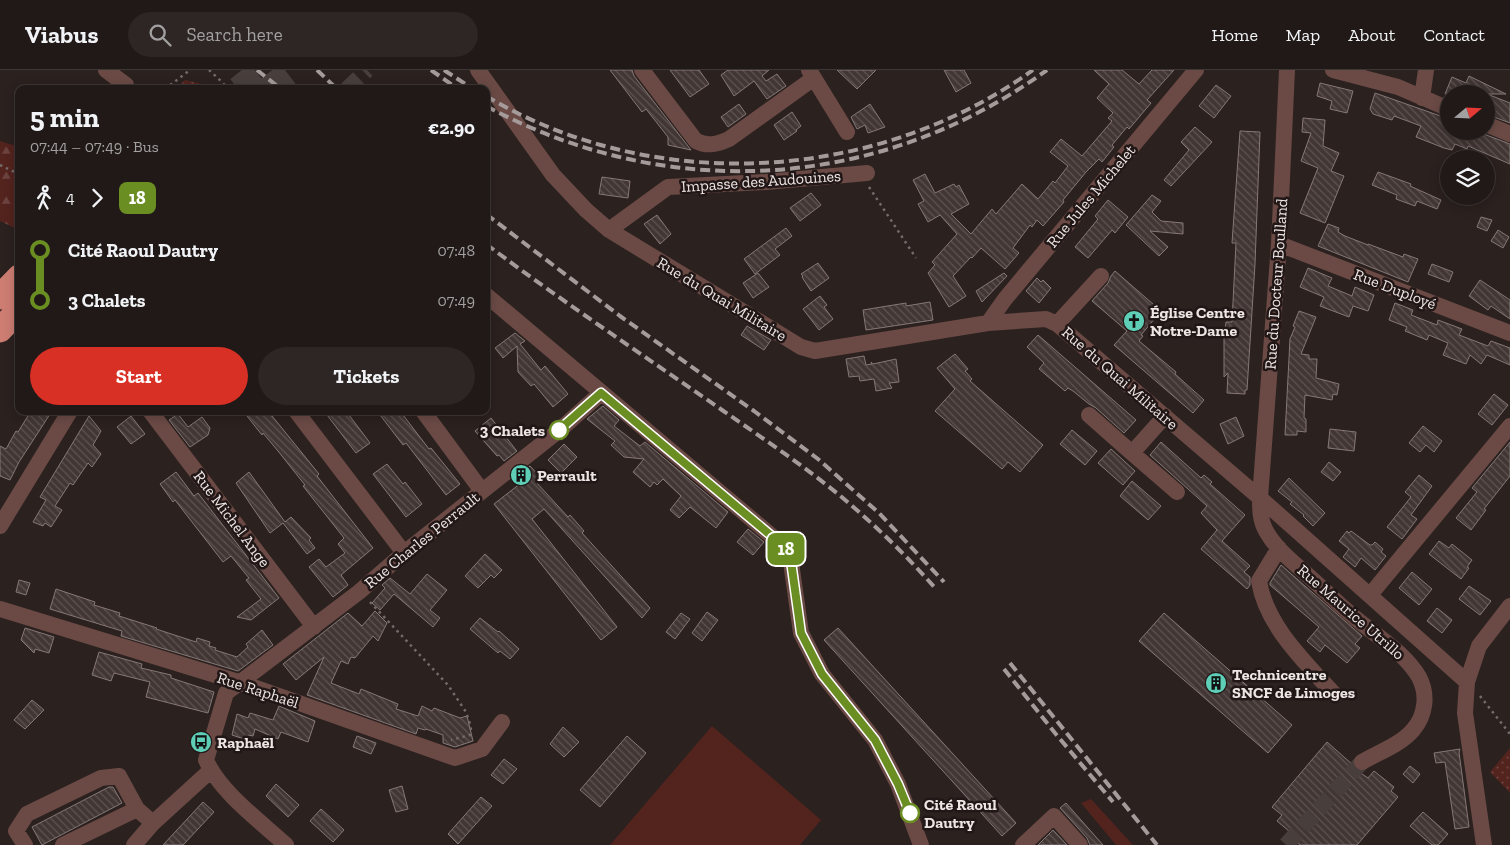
<!DOCTYPE html>
<html lang="en">
<head>
<meta charset="utf-8">
<style>
  body { margin:0; font-family:"Zilla Slab",serif; background:#2d2624; color:#f1f3f6; height:100vh; display:flex; flex-direction:column; font-size:19px; white-space:nowrap }
  * { box-sizing:border-box; margin:0 }
  p { font-size:16px; color:#a2a0a1 }
  .icon { flex:none; width:28px; height:28px; fill:none; stroke:currentColor; stroke-width:2; stroke-linecap:round; stroke-linejoin:round }
  .map { position:relative; flex:1; overflow:hidden }
  .drawer { position:absolute; left:15px; top:15px; width:475px; height:330px; display:flex; flex-direction:column; background:#201917; border-radius:10px; box-shadow:0 2px 12px #0003,0 0 0 1px #3d3836 }
  .drawer>* { flex:none }
  .badge { padding:0 10px; border-radius:8px; font-size:18px; line-height:32px }
  .needle { width:32px; rotate:71deg }
  .controls { position:absolute; left:1440px; top:15px; display:grid; gap:10px }
  .controls a { display:grid; place-items:center; width:55px; height:55px; border-radius:50%; background:#201917; box-shadow:0 2px 12px #0003,0 0 0 1px #3d3836; font-size:25px }
  .map>.badge { position:absolute; translate:-50% -50%; box-shadow:0 0 0 2px #fff }
  .legs { display:flex; align-items:center; gap:8px; height:55px; padding:0 15px; font-size:16px }
  .legs p { margin-inline-start:auto }
  .summary { display:flex; align-items:center; justify-content:space-between; height:85px; padding:0 15px }
  h1 { font-size:28px; font-weight:700; line-height:38px }
  .action { display:flex; gap:10px; margin-top:auto; padding:10px 15px }
  .action a { flex:1; height:58px; border-radius:30px; background:#d93025; color:#fff; font-size:20px; font-weight:700; line-height:58px; text-align:center }
  .action a+a { background:#2d2624; color:#f1f3f6 }
  ul { padding:0 15px; list-style:none }
  li { display:flex; align-items:center; gap:18px; height:50px; font-size:19px }
  li i { display:grid; place-items:center; width:8px; height:100%; margin:0 6px; background:currentColor }
  li i::after { content:''; width:12px; height:12px; margin:-6px; border:4px solid; border-radius:50%; background:#201917 }
  li p { margin-inline-start:auto }
  li:first-child i { background:linear-gradient(#0000 50%,currentColor 0) }
  li:last-child i { background:linear-gradient(currentColor 50%,#0000 0) }
  header { display:flex; align-items:center; gap:30px; box-sizing:border-box; height:70px; padding:0 25px; background:#201917; border-bottom:1px solid #3d3836 }
  header strong { font-size:24px }
  nav { display:flex; gap:28px; margin-inline-start:auto; font-size:18px }
  .search { width:350px; height:45px; background:#2d2624; display:flex; align-items:center; gap:12px; box-sizing:border-box; padding:0 18px; border-radius:28px; color:#a2a0a1; font-size:19px }
  .map>svg:first-child { display:block }
  .grass { fill:url(#grass-dots) }
  .forest { fill:url(#forest-firs) }
  .garden { fill:#53231e }
  .building { fill:url(#building-back-hatch); stroke:#857876 }
  .lines { fill:none; stroke-linecap:round; stroke-linejoin:round }
  .minor-tunnel { stroke:#483f3d; stroke-width:16; stroke-dasharray:16 8; stroke-linecap:butt }
  .highway-tunnel { stroke:#483f3d; stroke-width:25; stroke-dasharray:25 12; stroke-linecap:butt }
  .path { stroke:#746b6a; stroke-width:2.5; stroke-dasharray:2.5 4; stroke-linecap:butt }
  .minor { stroke:#6b4a45; stroke-width:16 }
  .highway { stroke:#cd7d72; stroke-width:25 }
  .rail { stroke:#a49b9a; stroke-width:4; stroke-dasharray:10 5; stroke-linecap:butt }
  .line-1-casing { stroke:#fff; stroke-width:11 }
  .line-1 { stroke:#6b8e23; stroke-width:8 }
  .stop-1-dot { fill:#fff; stroke:#6b8e23; stroke-width:2.5 }
  .labels { text-anchor:middle; dominant-baseline:central; stroke-width:5; stroke-linejoin:round; paint-order:stroke }
  .street-label { font-size:16px; fill:#eee6e5; stroke:#211716 }
  .poi-label { font-size:16px; font-weight:bold; fill:#eee6e5; stroke:#211716; text-anchor:start }
  .stop-label { font-size:16px; font-weight:bold; fill:#eee6e5; stroke:#211716; text-anchor:end }
</style>
</head>
<body>
<header>
<strong>Viabus</strong>
<div class="search"><svg class="icon" aria-label="search" viewBox="0 0 24 24"><circle cx="10" cy="10" r="6"/><path d="M15 15l6 6"/></svg>Search here</div>
<nav><a>Home</a><a>Map</a><a>About</a><a>Contact</a></nav>
</header>
<div class="map">
<svg width="1510" height="775" viewBox="0 0 1510 775">
  <defs>
    <pattern id="grass-dots" width="8" height="8" patternUnits="userSpaceOnUse" patternTransform="scale(1.25)"><rect width="8" height="8" fill="#53231e"/><path d="M2 2h.1M6 6h.1" fill="none" stroke="#6c433f" stroke-width="1.8" stroke-linecap="round"/></pattern>
    <pattern id="forest-firs" width="22" height="20" patternUnits="userSpaceOnUse" patternTransform="scale(1.25)"><rect width="22" height="20" fill="#53231e"/><path d="M5 1l3.5 6h-7zM16 11l3.5 6h-7z" fill="#6c433f"/></pattern>
    <pattern id="building-back-hatch" width="6" height="6" patternUnits="userSpaceOnUse" patternTransform="scale(1.25)"><rect width="6" height="6" fill="#413634"/><path d="M-1 5l2 2M0 0l6 6M5-1l2 2" fill="none" stroke="#5d5351"/></pattern>
  </defs>
  <rect width="100%" height="100%" fill="#2b211f"/>
  <path class="grass" d="M185,10L206,15L202,19H176Z
    M1510,678V723L1490,702Z"/>
  <path class="forest" d="M0,71L19,77V160L0,151Z"/>
  <path class="garden" d="M712,656L821,750L800,775H610Z
    M1091,729L1133,775H1116L1081,733Z"/>
  <path class="building" d="M610,0H632L634,6L691,80L668,75V67L646,39L642,42Z
    M670,0H699L709,14L690,27Z
    M728,0H769L762,6L766,11L777,4L786,16L767,29L754,11L734,26L721,5Z
    M837,0H876L857,19Z
    M944,0H964L971,13L956,22Z
    M1094,0H1122L1139,14L1152,0H1174L1147,30L1151,33L1129,59L1127,57L1112,75L1114,77L1102,92L1099,89L1086,102L1063,130L1064,132L1043,156L1037,150L1032,157L1030,155L1013,178L1019,183L1005,199L981,178L972,188L971,187L953,206L966,226L949,237L928,203L935,195L932,192L957,164L940,145L928,152L918,134L924,131L913,110L925,104L935,123L954,114L956,117L959,115L969,134L951,144L971,164L992,139L996,144L1022,114L1038,129L1053,111L1055,113L1068,96L1050,82L1061,69L1082,86L1112,51L1108,48L1113,43L1097,28L1109,14Z
    M1469,6L1506,24H1487L1510,33V53L1486,44V24H1445L1452,7L1466,13Z
    M1320,13L1353,21L1347,43L1330,39L1332,31L1317,26Z
    M1216,15L1231,26L1214,48L1199,36Z
    M1375,23L1449,49V61H1464L1480,67L1481,63L1510,74V94L1468,76L1467,79L1455,74L1452,80L1444,78L1416,67L1421,56L1394,46L1392,50L1373,44L1370,39Z
    M739,34L746,44L728,57L721,47Z
    M870,34L885,57L868,63L865,55L857,59L851,47Z
    M792,42L801,56L796,60L797,61L784,70L774,55Z
    M1303,48L1325,50L1323,76L1339,83L1331,101L1344,106L1325,153L1300,143L1318,98L1301,91L1311,63L1302,62Z
    M1195,57L1212,72L1171,116L1164,110L1189,80L1181,72Z
    M1240,61L1260,62L1255,194L1247,320H1245V324L1227,323L1228,303L1224,307V269L1226,252H1232L1236,173H1232Z
    M1378,102L1411,114L1410,116L1441,130L1437,139L1417,131L1415,136L1396,129L1397,125L1372,115Z
    M602,107L630,111L628,128L599,124Z
    M811,123L821,135L800,151L790,138Z
    M1152,125L1161,131L1152,142L1161,151L1183,153V164L1150,161L1168,177L1159,186L1126,155Z
    M1108,130L1128,147L1115,163L1112,160L1088,188L1075,177L1098,149L1095,146Z
    M657,145L671,164L660,174L644,154Z
    M1481,147L1492,150L1487,161L1477,157Z
    M1328,154L1339,158L1338,162L1345,166L1368,175V174L1403,187L1404,184L1418,189L1408,212L1318,176Z
    M786,158L792,166L775,179L780,185L755,204L744,189Z
    M1498,160L1509,167L1503,178L1491,171Z
    M818,193L829,208L811,221L802,207L803,206L801,204Z
    M1432,194L1453,202L1449,212L1428,204Z
    M1308,198L1332,208L1328,216L1352,226L1355,217L1374,225L1368,241L1353,236L1349,247L1320,236L1324,227L1300,217Z
    M1115,201L1161,241L1141,265L1143,266L1139,271L1176,302L1175,304L1204,330L1193,343L1114,275L1127,261L1092,231L1108,213L1111,206Z
    M758,203L769,217L753,228L743,213Z
    M1004,203L1007,206L982,232L976,221Z
    M1037,208L1041,212L1043,210L1051,218L1039,233L1026,221Z
    M1480,210L1510,230V249L1491,236L1488,240L1469,226Z
    M820,226L827,235L824,237L833,249L819,260L803,239Z
    M930,232L933,250L866,260L863,240L906,233V236Z
    M1395,233L1413,240L1411,245L1437,255L1438,250L1462,259L1459,265L1488,276L1491,271L1510,278V295L1487,285L1481,294L1470,285L1466,294L1443,285L1448,273L1429,265L1427,270L1405,261L1407,257L1389,250Z
    M1299,241L1316,247L1301,284L1309,285V289H1317L1316,308L1339,314L1337,325L1333,324L1332,330L1305,325L1304,348L1306,349V362L1297,361V365H1285L1290,269L1295,257L1293,256Z
    M747,256L771,270L764,280L741,265Z
    M515,263L525,271L520,274L541,300L545,296L568,324L553,337L534,314L531,316L518,302L517,276L503,288L495,278Z
    M1038,265L1136,350L1124,363L1096,338L1089,334L1073,321L1068,318L1065,321L1039,299L1044,293L1027,277Z
    M955,284L968,299L965,301L972,309L970,311L1043,375L1020,402L1008,392L1002,399L935,341L955,319L937,298Z
    M864,286L866,295L872,294L871,292L873,294L896,289L899,312L889,313L892,318L876,321L874,309L860,311L859,306L849,307L846,289Z
    M1494,324L1508,335L1492,355L1478,344Z
    M603,336L619,350L614,356L640,376L645,372L728,442L716,458L690,437L679,448L670,440L681,426L663,409L657,415L654,412L650,417L633,402L644,389L624,387L611,375L615,371L587,349Z
    M31,341H52L19,392L10,410L0,406V376L6,379L16,361L18,362Z
    M253,341H268L319,404L317,406L373,478L341,505L348,515L333,527L309,497L319,489L326,497L345,483L338,474L344,468L303,416L305,415L278,381L263,363L262,365L247,346Z
    M324,341H346L370,373L356,383Z
    M377,341H400L429,379L431,378L460,414L446,425L406,373L403,375Z
    M178,344L188,357L202,347L210,358L208,365L190,377L169,350Z
    M89,346L101,361L93,375L101,384L92,397L88,393L73,415L70,413L55,436L62,440L51,457L45,453L43,456L33,452L46,430L40,427Z
    M131,346L145,364L131,374L117,357Z
    M1236,347L1244,366L1228,374L1220,354Z
    M491,348L516,380L517,381L504,391L499,385L497,386L475,361Z
    M1423,356L1442,371L1434,382L1426,375L1420,382L1409,373Z
    M1330,359L1356,362L1354,381L1328,378Z
    M1072,360L1097,381L1085,395L1060,374Z
    M1161,372L1201,408L1204,405L1212,412L1210,414L1245,445L1222,471L1250,496L1244,502L1250,507V515L1247,519L1201,479L1217,460L1201,443L1207,436L1150,385Z
    M1510,372V406L1484,439L1486,440L1471,460L1456,448L1477,422L1472,418Z
    M564,374L577,387L561,403L548,390Z
    M1111,379L1135,401L1123,415L1098,393Z
    M1329,392L1341,402L1333,411L1321,402Z
    M387,394L403,414L405,412L422,434L406,447L373,404Z
    M530,396L541,408L536,412L568,447L570,445L584,461L582,463L650,538L642,548L544,439L532,449L617,557L601,570L494,434L521,413L516,407Z
    M176,402L194,426L198,423L279,528L251,550L237,547L261,529L246,510L249,508L231,486L223,492L175,430L173,432L160,414Z
    M249,402L285,452L291,447L311,468L309,470L315,478L307,484L283,453L270,463L236,413Z
    M1419,405L1432,416L1411,445L1417,449L1402,469L1387,457L1411,427L1405,422Z
    M1289,408L1325,443L1313,456L1303,446L1304,445L1290,434L1292,432L1278,421Z
    M1132,411L1161,436L1148,450L1120,426Z
    M748,459L764,472L753,485L737,472Z
    M1347,461L1349,463L1351,461L1370,475H1372L1375,472L1383,479L1381,482L1386,486L1375,500L1361,488L1355,497L1343,487L1349,479L1339,471Z
    M1439,471L1449,478L1452,474L1472,490L1467,497L1469,498L1461,509L1429,484Z
    M485,484L502,500L494,508L491,505L478,518L465,506Z
    M1281,495L1362,566L1355,574L1360,578L1347,593L1325,575L1320,582L1307,571L1319,557L1270,515V513Z
    M1412,502L1432,519L1419,535L1399,518Z
    M427,504L447,520L430,540L440,548L433,557L394,524L380,540L372,533L385,518L382,515L390,508L410,524Z
    M19,510L30,513L26,525L16,522Z
    M1469,516L1491,531L1480,545L1459,529Z
    M56,519L95,532L94,535L120,543L119,546L157,558L156,559L196,572L197,568L210,572L209,576L216,578L215,580L237,587L248,577L246,574L262,560L273,575L238,601L121,566L122,561L50,539Z
    M1437,538L1452,550L1442,563L1427,551Z
    M375,541L387,553L378,571L373,566L355,588L351,587L348,594L341,591L331,613L359,624L361,619L398,634L396,639L418,646L422,636L432,641L434,638L460,648L467,646L473,671L455,677L443,673V665L426,659L425,660L418,658L416,664L307,625L324,587L296,610L283,594L348,543L362,556Z
    M707,542L718,550L702,571L692,563Z
    M681,543L690,549L675,569L666,562Z
    M1164,543L1292,655L1268,683L1139,571Z
    M480,548L498,562L499,561L519,579L510,589L500,581L498,583L470,559Z
    M25,558L54,567L49,583L35,579L34,583L21,570Z
    M838,558L1016,753L1002,766L824,570Z
    M99,582L142,594L141,598L171,605V608L214,622L208,643L146,627L150,612L114,603L111,611L92,605Z
    M32,630L44,640L25,659L14,650Z
    M279,636L315,651L308,672L281,662L278,669L255,659L253,666L248,665L247,670L232,665L237,644L248,648L250,643L273,650Z
    M563,657L579,672L564,687L550,674Z
    M357,666L376,673L371,684L353,677Z
    M627,666L646,683L600,737L580,720Z
    M1327,672L1353,695L1356,700L1368,708L1374,701L1394,717L1391,721L1398,727L1357,775H1300L1294,770L1296,767L1277,751L1282,745L1272,737Z
    M1460,679L1459,682L1469,757L1455,759L1445,692L1436,693L1434,683Z
    M504,689L517,699L503,714L491,705Z
    M1410,696L1420,704L1413,713L1403,704Z
    M276,714L299,735L288,747L266,726Z
    M402,716L408,739L396,742L389,720Z
    M109,717H113L122,733L42,775L32,757Z
    M481,727L492,736L458,774L448,764Z
    M203,732L214,742L183,775H163Z
    M1066,733L1103,775H1090L1087,768L1060,738Z
    M321,739L344,760L333,772L310,751Z
    M1423,742L1448,764L1438,775H1432L1410,756Z
    M1053,760L1067,775H1038Z"/>
  <g class="lines">
    <path class="minor-tunnel" d="M347,19L367,0
      M1286,775L1362,692"/>
    <path class="highway-tunnel" d="M238,19L262,0
      M268,19L293,0"/>
    <path class="path" d="M209,0L222,12L228,19
      M165,19L190,0
      M0,95L19,104
      M869,117L916,188
      M370,532L448,615L466,642L471,657L470,665L451,670
      M1480,626L1510,664"/>
    <path class="minor" d="M106,0L126,15
      M478,0L553,105L586,140L609,160L801,277L815,281L988,253L1046,249L1057,254L1260,428L1467,612
      M642,0L696,71C708,77 718,74 729,69L814,8
      M809,0L847,62
      M1287,0L1279,174L1260,428C1260,440 1260,450 1266,461C1277,481 1297,495 1313,510C1330,525 1346,542 1364,555C1384,571 1406,585 1419,607C1428,624 1426,645 1413,660C1400,675 1379,682 1362,692
      M1333,0L1398,17L1449,39
      M1422,28L1426,0
      M1486,54L1510,64
      M609,160L668,117L766,112L867,103
      M1279,174L1510,263
      M486,225L780,473L790,485L801,563L822,604L875,670L898,714L921,775
      M988,253L1005,229L1196,0
      M1057,254L1101,206
      M150,341L314,557
      M296,341L404,483
      M423,341L482,421
      M1089,345L1132,383L1165,346
      M1132,383L1177,422
      M0,456L70,341
      M1279,478L1259,511C1266,556 1306,593 1335,625
      M1370,525L1510,356
      M0,539L248,615L455,688L482,679L502,652
      M25,775L16,761L27,744L101,708L119,706L137,739L153,753
      M63,775L137,739
      M134,775L153,753L210,701
      M286,775C261,752 219,721 206,690L226,623L359,522L404,483L562,358L601,323
      M1023,775L1054,746L1080,775
      M1484,775L1465,643L1467,612L1479,576L1510,536"/>
    <path class="highway" d="M0,227L19,207
      M0,260L19,240"/>
    <path class="rail" d="M257,0L281,19
      M317,0L337,19
      M431,0L458,19
      M444,0L473,19
      M486,26C654,126 876,113 1033,0
      M486,36C668,134 880,121 1047,0
      M486,144L620,246L754,341L818,389L879,443L944,512
      M486,174C563,232 643,285 722,340C761,367 801,394 838,424C873,453 906,485 936,519
      M1010,593L1157,775
      M1004,599L1055,663L1113,732"/>
  </g>
  <g class="lines">
    <g class="line-1-casing">
      <path id="line-1" d="M559,360L601,323L780,473L790,484L801,563L822,604L875,670L898,714L910,743"/>
    </g>
    <use href="#line-1" class="line-1"/>
  </g>
  <defs>
    <g id="church-disc" transform="scale(1.125)"><circle r="9.5" fill="#5eceb7" stroke="#211716"/><path d="M-1.2-6h2.4v3.5h3.3v2.4h-3.3V6h-2.4V-.1h-3.3v-2.4h3.3Z" fill="#111"/></g>
    <g id="building-disc" transform="scale(1.125)"><circle r="9.5" fill="#5eceb7" stroke="#211716"/><path d="M-4-6H4V6H1V3H-1V6H-4ZM-2.5-4.3h1.7v1.8h-1.7ZM.8-4.3h1.7v1.8H.8ZM-2.5-1h1.7V.8h-1.7ZM.8-1h1.7V.8H.8Z" fill="#111"/></g>
    <g id="bus-disc" transform="scale(1.125)"><circle r="9.5" fill="#5eceb7" stroke="#211716"/><path d="M-5-6H5V4H4V6H2V4H-2V6H-4V4H-5ZM-3.5-4V0h7V-4ZM-3.5 1.2v1.5H-2V1.2ZM2 1.2v1.5H3.5V1.2Z" fill="#111"/></g>
  </defs>
  <g fill-rule="evenodd">
    <use href="#church-disc" x="1134" y="251"/>
    <use href="#building-disc" x="521" y="405"/>
    <use href="#building-disc" x="1216" y="613"/>
    <use href="#bus-disc" x="201" y="672"/>
  </g>
  <g class="stop-1-dot">
    <circle cx="559" cy="360" r="9"/>
    <circle cx="910" cy="743" r="9"/>
  </g>
  <g class="labels">
    <g class="street-label">
      <text transform="translate(761 111) rotate(-4)">Impasse des Audouines</text>
      <text transform="translate(1091 126) rotate(-50)">Rue Jules Michelet</text>
      <text transform="translate(1276 214) rotate(-86)">Rue du Docteur Boulland</text>
      <text transform="translate(1395 219) rotate(21)">Rue Duployé</text>
      <text transform="translate(722 229) rotate(31)">Rue du Quai Militaire</text>
      <text transform="translate(1120 308) rotate(41)">Rue du Quai Militaire</text>
      <text transform="translate(232 449) rotate(53)">Rue Michel Ange</text>
      <text transform="translate(422 470) rotate(-39)">Rue Charles Perrault</text>
      <text transform="translate(1351 542) rotate(41)">Rue Maurice Utrillo</text>
      <text transform="translate(258 620) rotate(18)">Rue Raphaël</text>
    </g>
    <g class="poi-label">
      <text x="1150" y="242">Église Centre<tspan x="1150" dy="18">Notre-Dame</tspan></text>
      <text x="537" y="405">Perrault</text>
      <text x="1232" y="604">Technicentre<tspan x="1232" dy="18">SNCF de Limoges</tspan></text>
      <text x="217" y="672">Raphaël</text>
    </g>
    <g class="stop-label">
      <text x="545" y="360">3 Chalets</text>
      <text x="924" y="734" text-anchor="start">Cité Raoul<tspan x="924" dy="18">Dautry</tspan></text>
    </g>
  </g>
</svg>
<div class="controls">
<a><svg class="needle" viewBox="-14 -14 28 28"><path d="M0-13l5 13h-10z" fill="#e53935"/><path d="M0 13l5-13h-10z" fill="#a2a0a1"/></svg></a>
<a><svg class="icon" aria-label="layers" viewBox="0 0 24 24"><path d="M12 4l9 5-9 5-9-5zM3 14l9 5 9-5"/></svg></a>
</div>
<b class="badge" style="left:786px;top:479px;background:#6b8e23;color:#fff">18</b>
<section class="drawer">
<div class="summary"><div><h1>5 min</h1><p>07:44 – 07:49 · Bus</p></div><b>€2.90</b></div>
<div class="legs"><svg class="icon" aria-label="walk" viewBox="0 0 24 24"><circle cx="13" cy="4" r="2"/><path d="M13 8l-2 6 4 7M11 14l-3 7M7 12l3-4h3l4 4"/></svg>4<svg class="icon" aria-label="forward" viewBox="0 0 24 24"><path d="M9 5l7 7-7 7"/></svg><b class="badge" style="background:#6b8e23;color:#fff">18</b></div>
<ul>
<li><i style="color:#6b8e23"></i><b>Cité Raoul Dautry</b><p>07:48</p></li>
<li><i style="color:#6b8e23"></i><b>3 Chalets</b><p>07:49</p></li>
</ul>
<div class="action"><a>Start</a><a>Tickets</a></div>
</section>
</div>
</body>
</html>
